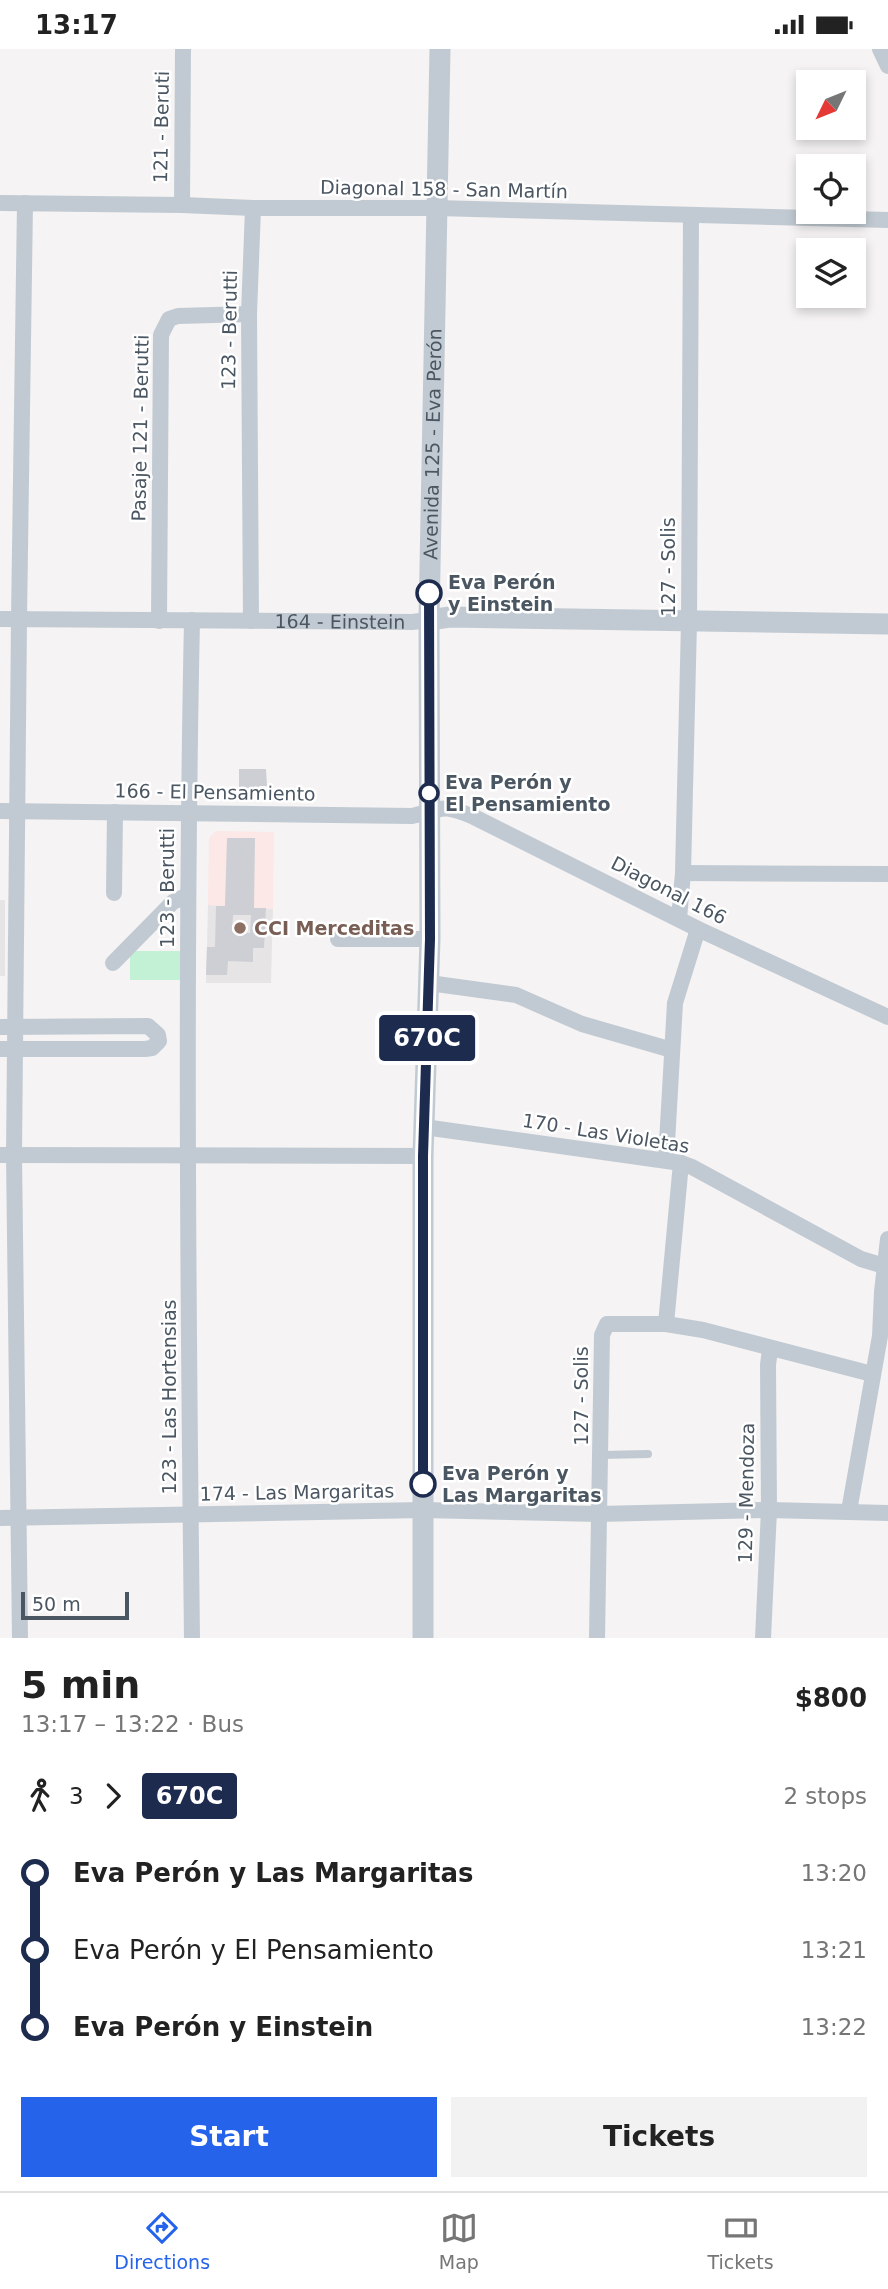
<!DOCTYPE html>
<html lang="en">
<head>
<meta charset="utf-8">
<style>
  body { margin:0; font-family:"DejaVu Sans",sans-serif; background:#f2f2f2; color:#222; height:100vh; display:flex; flex-direction:column; font-size:26px; white-space:nowrap }
  * { box-sizing:border-box; margin:0 }
  p { font-size:23px; color:#767676 }
  .icon { flex:none; width:38px; height:38px; fill:none; stroke:currentColor; stroke-width:2; stroke-linecap:round; stroke-linejoin:round }
  .map { position:relative; height:1589px; overflow:hidden }
  .sheet { display:flex; flex-direction:column; background:#fff; flex:1 }
  .sheet>* { flex:none }
  .badge { padding:0 14px; border-radius:5px; font-size:24px; line-height:46px }
  .needle { width:46px; rotate:227deg }
  .buttons { position:absolute; left:796px; top:21px; display:grid; gap:14px }
  .buttons a { display:grid; place-items:center; width:70px; height:70px; border-radius:0px; background:#fff; box-shadow:0 4px 10px #0003; font-size:35px }
  .scale { position:absolute; left:21px; bottom:18px; width:108px; box-sizing:border-box; padding-left:7px; border:4px solid #4a5661; border-top:0; font-size:19px; line-height:24px; white-space:nowrap; color:#4a5661; -webkit-text-stroke:5px #fff; paint-order:stroke }
  .map>.badge { position:absolute; translate:-50% -50%; box-shadow:0 0 0 4px #fff }
  .legs { display:flex; align-items:center; gap:10px; height:77px; padding:0 21px; font-size:23px }
  .legs p { margin-inline-start:auto }
  .headline { display:flex; align-items:center; justify-content:space-between; height:119px; padding:0 21px }
  h1 { font-size:38px; font-weight:700; line-height:52px }
  .cta { display:flex; gap:14px; margin-top:auto; padding:14px 21px }
  .cta a { flex:1; height:80px; border-radius:0px; background:#2563eb; color:#fff; font-size:28px; font-weight:700; line-height:80px; text-align:center }
  .cta a+a { background:#f2f2f2; color:#222 }
  ul { padding:0 21px; list-style:none }
  li { display:flex; align-items:center; gap:24px; height:77px; font-size:26px }
  li i { display:grid; place-items:center; width:10px; height:100%; margin:0 9px; background:currentColor }
  li i::after { content:''; width:18px; height:18px; margin:-9px; border:5px solid; border-radius:50%; background:#fff }
  li p { margin-inline-start:auto }
  li:first-child i { background:linear-gradient(#0000 50%,currentColor 0) }
  li:last-child i { background:linear-gradient(currentColor 50%,#0000 0) }
  .status { display:flex; justify-content:space-between; align-items:center; height:49px; padding:0 35px; background:#fff; direction:ltr }
  .status svg { height:19px; fill:currentColor }
  .tabs { display:flex; justify-content:space-around; align-items:center; height:98px; border-top:2px solid #e0e0e0; background:#fff; font-size:19px; color:#767676 }
  .tabs a { display:grid; justify-items:center; gap:4px }
  .tabs .current { color:#2563eb }
  .map>svg:first-child { display:block }
  .education { fill:#e6e4e5 }
  .medical { fill:#fce8e6 }
  .green { fill:#c3f1d5 }
  .building { fill:#cdcfd5; fill-rule:evenodd }
  .lines { fill:none; stroke-linecap:round; stroke-linejoin:round }
  .service { stroke:#c1cad2; stroke-width:8 }
  .minor { stroke:#c1cad2; stroke-width:16 }
  .tertiary { stroke:#c1cad2; stroke-width:21 }
  .line-1-casing { stroke:#fff; stroke-width:16 }
  .line-1 { stroke:#1d2b4f; stroke-width:10 }
  .stop-1-dot { fill:#fff; stroke:#1d2b4f; stroke-width:3.5 }
  .education-dot { fill:#8d6e63; stroke:#fff; stroke-width:2.5 }
  .labels { text-anchor:middle; dominant-baseline:central; stroke-width:5; stroke-linejoin:round; paint-order:stroke }
  .street-label { font-size:19px; fill:#4a5661; stroke:#fff }
  .stop-label { font-size:19px; font-weight:bold; fill:#4a5661; stroke:#fff; text-anchor:start }
  .education-label { font-size:19px; font-weight:bold; fill:#785e54; stroke:#fff; text-anchor:start }
</style>
</head>
<body>
<div class="status"><b>13:17</b><svg viewBox="0 0 49 12"><path d="M0 12V9h3v3zM5 12V6h3v6zM10 12V3h3v9zM15 12V0h3v12zM26 1h20v11H26zM47 4h2v5h-2z"/></svg></div>
<div class="map">
<svg width="888" height="1589" viewBox="0 0 888 1589">
  <rect width="100%" height="100%" fill="#f5f3f3"/>
  <path class="education" d="M0,851H5V927H0Z
    M208,856L273,860L271,934H206Z"/>
  <path class="medical" d="M216,782L274,783L273,860L208,856L209,789Z"/>
  <path class="green" d="M130,902H183V931H130Z"/>
  <path class="building" d="M239,720H266L267,737H259V750H239Z
    M227,789H255L254,859H266L264,899H253V913L228,912L227,926H206L207,898H215L216,857H225ZM233,866H251L250,884L232,883Z"/>
  <g class="lines">
    <path class="service" d="M601,1406L648,1405"/>
    <g class="minor">
      <path d="M880,0L888,17"/>
      <path d="M0,154L182,156L253,159H437L888,171"/>
      <path d="M182,156L183,0"/>
      <path id="s1" d="M0,570L412,573L429,571"/>
      <path d="M192,571C185,910 188,1250 192,1589"/>
      <path d="M159,572L161,286L169,270L178,267L249,265"/>
      <path d="M251,572L249,265L253,159"/>
      <path d="M0,762L412,767C443,760 441,754 474,768L698,880L888,968"/>
      <path d="M683,824L888,825"/>
      <path d="M114,844L115,763"/>
      <path d="M679,869L683,824L689,573L691,167"/>
      <path d="M338,890H430"/>
      <path d="M113,914L173,853L188,846"/>
      <path d="M429,934L516,946L582,975L672,1001"/>
      <path d="M0,978L148,977L158,986L159,992L152,999L145,1000H0"/>
      <path d="M424,1078L681,1114L692,1118L861,1210L884,1217"/>
      <path d="M0,1106L423,1107"/>
      <path d="M666,1111L675,954L698,880"/>
      <path d="M666,1275L681,1114"/>
      <path d="M849,1462L880,1287L882,1243L888,1190"/>
      <path d="M0,1469L423,1461L599,1465L769,1461L888,1464"/>
      <path d="M20,1589L14,1106L19,570L25,154"/>
      <path d="M597,1589L602,1286L607,1275H666L703,1281L872,1325"/>
      <path d="M763,1589L769,1461L768,1316L770,1300"/>
    </g>
    <g class="tertiary">
      <path d="M429,571L450,568L888,575"/>
      <path id="s2" d="M423,1589V1107L430,890L429,571L440,0"/>
    </g>
  </g>
  <g class="lines">
    <g class="line-1-casing">
      <path id="line-1" d="M423,1435V1107L430,890L429,544"/>
    </g>
    <use href="#line-1" class="line-1"/>
  </g>
  <g class="stop-1-dot">
    <circle cx="429" cy="544" r="12"/>
    <circle cx="429" cy="744" r="9"/>
    <circle cx="423" cy="1435" r="12"/>
  </g>
  <circle class="education-dot" cx="240" cy="879" r="7"/>
  <g class="labels">
    <g class="street-label">
      <text transform="translate(161 78) rotate(-89)">121 - Beruti</text>
      <text transform="translate(444 140) rotate(1)">Diagonal 158 - San Martín</text>
      <text transform="translate(229 281) rotate(-89)">123 - Berutti</text>
      <text transform="translate(140 379) rotate(-89)">Pasaje 121 - Berutti</text>
      <text stroke="none"><textPath href="#s2" startOffset="1194">Avenida 125 - Eva Perón</textPath></text>
      <text transform="translate(668 518) rotate(-90)">127 - Solis</text>
      <text stroke="none"><textPath href="#s1" startOffset="340">164 - Einstein</textPath></text>
      <text transform="translate(215 743) rotate(1)">166 - El Pensamiento</text>
      <text transform="translate(167 839) rotate(-90)">123 - Berutti</text>
      <text transform="translate(669 841) rotate(27)">Diagonal 166</text>
      <text transform="translate(606 1084) rotate(9)">170 - Las Violetas</text>
      <text transform="translate(581 1347) rotate(-90)">127 - Solis</text>
      <text transform="translate(169 1348) rotate(-90)">123 - Las Hortensias</text>
      <text transform="translate(297 1443) rotate(-1)">174 - Las Margaritas</text>
      <text transform="translate(746 1444) rotate(-89)">129 - Mendoza</text>
    </g>
    <g class="stop-label">
      <text x="448" y="533">Eva Perón<tspan x="448" dy="22">y Einstein</tspan></text>
      <text x="445" y="733">Eva Perón y<tspan x="445" dy="22">El Pensamiento</tspan></text>
      <text x="442" y="1424">Eva Perón y<tspan x="442" dy="22">Las Margaritas</tspan></text>
    </g>
    <g class="education-label">
      <text x="254" y="879">CCI Merceditas</text>
    </g>
  </g>
</svg>
<div class="buttons">
<a><svg class="needle" viewBox="-14 -14 28 28"><path d="M0-13l5 13h-10z" fill="#e53935"/><path d="M0 13l5-13h-10z" fill="#767676"/></svg></a>
<a><svg class="icon" aria-label="locate" viewBox="0 0 24 24"><circle cx="12" cy="12" r="6"/><path d="M12 2v4M12 18v4M2 12h4M18 12h4"/></svg></a>
<a><svg class="icon" aria-label="layers" viewBox="0 0 24 24"><path d="M12 4l9 5-9 5-9-5zM3 14l9 5 9-5"/></svg></a>
</div>
<div class="scale">50 m</div>
<b class="badge" style="left:427px;top:989px;background:#1d2b4f;color:#fff">670C</b>
</div>
<section class="sheet">
<div class="headline"><div><h1>5 min</h1><p>13:17 – 13:22 · Bus</p></div><b>$800</b></div>
<div class="legs"><svg class="icon" aria-label="walk" viewBox="0 0 24 24"><circle cx="13" cy="4" r="2"/><path d="M13 8l-2 6 4 7M11 14l-3 7M7 12l3-4h3l4 4"/></svg>3<svg class="icon" aria-label="forward" viewBox="0 0 24 24"><path d="M9 5l7 7-7 7"/></svg><b class="badge" style="background:#1d2b4f;color:#fff">670C</b><p>2 stops</p></div>
<ul>
<li><i style="color:#1d2b4f"></i><b>Eva Perón y Las Margaritas</b><p>13:20</p></li>
<li><i style="color:#1d2b4f"></i><span>Eva Perón y El Pensamiento</span><p>13:21</p></li>
<li><i style="color:#1d2b4f"></i><b>Eva Perón y Einstein</b><p>13:22</p></li>
</ul>
<div class="cta"><a>Start</a><a>Tickets</a></div>
</section>
<nav class="tabs">
<a class="current"><svg class="icon" aria-label="directions" viewBox="0 0 24 24"><path d="M12 3l9 9-9 9-9-9zM9 14v-3h6M13 9l2 2-2 2"/></svg>Directions</a>
<a><svg class="icon" aria-label="map" viewBox="0 0 24 24"><path d="M3 6l6-2 6 2 6-2v14l-6 2-6-2-6 2zM9 4v14M15 6v14"/></svg>Map</a>
<a><svg class="icon" aria-label="tickets" viewBox="0 0 24 24"><path d="M3 7h18v10H3zM15 7v10"/></svg>Tickets</a>
</nav>
</body>
</html>
